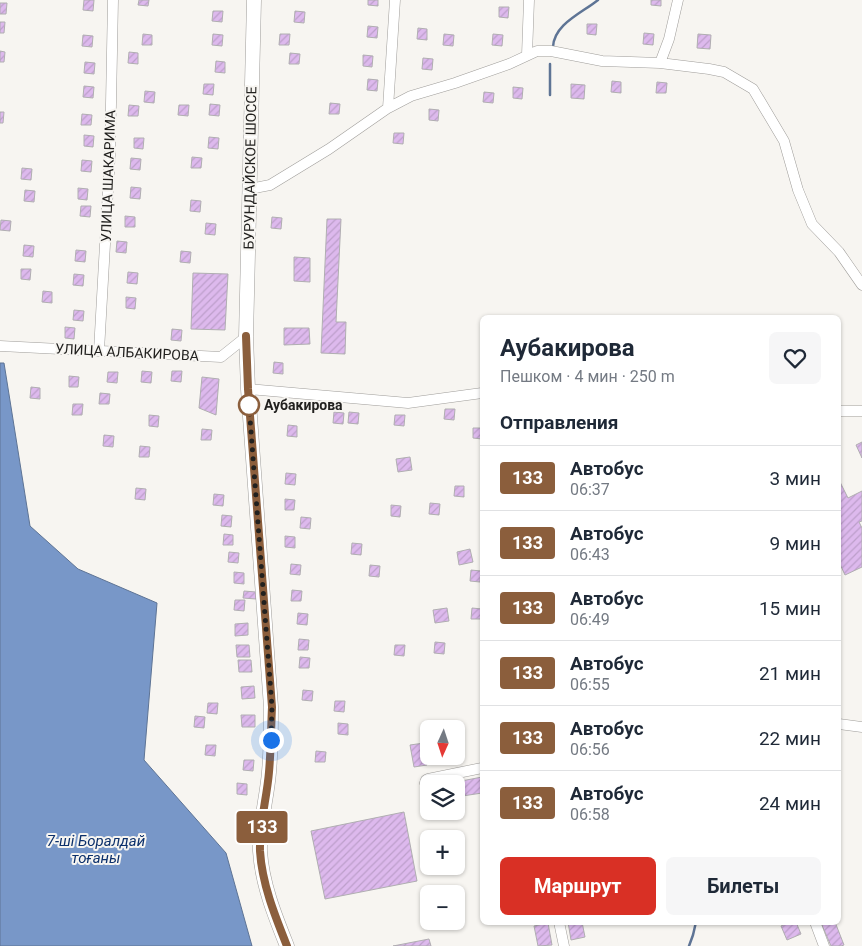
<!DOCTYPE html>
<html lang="ru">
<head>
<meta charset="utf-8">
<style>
  body { margin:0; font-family:Roboto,sans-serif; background:#f6f6f7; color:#1f2937; height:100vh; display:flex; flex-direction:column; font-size:19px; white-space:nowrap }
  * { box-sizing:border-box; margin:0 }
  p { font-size:16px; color:#747a83 }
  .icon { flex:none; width:28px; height:28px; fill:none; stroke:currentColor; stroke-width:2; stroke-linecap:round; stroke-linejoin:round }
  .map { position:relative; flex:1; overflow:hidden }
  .panel { position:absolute; left:480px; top:315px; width:361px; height:610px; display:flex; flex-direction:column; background:#fff; border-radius:8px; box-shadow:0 1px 4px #0004 }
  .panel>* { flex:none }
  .badge { padding:0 10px; border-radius:4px; font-size:18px; line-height:32px }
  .needle { width:32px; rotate:183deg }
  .controls { position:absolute; left:420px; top:720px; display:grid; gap:10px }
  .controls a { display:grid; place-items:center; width:45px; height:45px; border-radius:8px; background:#fff; box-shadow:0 1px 4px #0004; font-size:25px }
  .you { position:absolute; width:25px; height:25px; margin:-12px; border:4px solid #fff; border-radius:50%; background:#1a73e8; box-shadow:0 0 0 8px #1a73e833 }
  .map>.badge { position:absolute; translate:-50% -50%; box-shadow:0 0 0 2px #fff }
  h2 { padding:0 20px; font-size:19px; line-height:45px }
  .round { display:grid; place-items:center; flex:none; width:52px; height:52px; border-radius:8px; background:#f6f6f7 }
  .headline { display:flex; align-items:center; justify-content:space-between; height:85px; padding:0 20px }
  h1 { font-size:24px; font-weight:700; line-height:38px }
  .cta { display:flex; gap:10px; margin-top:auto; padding:10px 20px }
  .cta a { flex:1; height:58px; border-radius:8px; background:#d93025; color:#fff; font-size:20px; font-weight:700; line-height:58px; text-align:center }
  .cta a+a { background:#f6f6f7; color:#1f2937 }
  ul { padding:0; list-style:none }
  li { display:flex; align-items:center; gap:15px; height:65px; padding:0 20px; border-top:1px solid #e0e1e3 }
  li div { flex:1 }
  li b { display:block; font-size:19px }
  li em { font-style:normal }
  li .badge { min-width:55px; font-weight:700; text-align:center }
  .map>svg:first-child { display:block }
  .water { fill:#7897c8; stroke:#5e7495 }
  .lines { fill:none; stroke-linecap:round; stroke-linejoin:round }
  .stream { stroke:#5e7495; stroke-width:2.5 }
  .building { fill:url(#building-hatch); stroke:#b0aeb1 }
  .street-casing { stroke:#9f9d9a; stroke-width:11 }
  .secondary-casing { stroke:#9f9d9a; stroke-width:15 }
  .street { stroke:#fff; stroke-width:10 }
  .secondary { stroke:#fff; stroke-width:14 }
  .line-casing { stroke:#fff; stroke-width:11 }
  .line { stroke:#8b5e3c; stroke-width:8 }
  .walk { stroke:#22211f; stroke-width:5; stroke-dasharray:0 9 }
  .stop-dot { fill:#fff; stroke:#8b5e3c; stroke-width:2.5 }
  .labels { text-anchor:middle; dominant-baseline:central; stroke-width:4; stroke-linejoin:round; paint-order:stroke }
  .street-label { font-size:14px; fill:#22211f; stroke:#f7f5f1 }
  .stop-label { font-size:14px; font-weight:bold; fill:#22211f; stroke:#f7f5f1; text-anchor:start }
  .water-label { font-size:15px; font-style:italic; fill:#0c306b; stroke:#f7f5f1 }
</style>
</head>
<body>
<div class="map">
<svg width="862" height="946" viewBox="0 0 862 946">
  <defs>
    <pattern id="building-hatch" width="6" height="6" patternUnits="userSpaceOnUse" patternTransform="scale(1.25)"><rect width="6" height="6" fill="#ddb9ed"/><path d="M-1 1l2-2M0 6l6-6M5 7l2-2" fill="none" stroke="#bd9fcb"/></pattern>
  </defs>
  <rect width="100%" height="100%" fill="#f7f5f1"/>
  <path class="water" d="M0,363H4L30,526L78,569L157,603L144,760L226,853L252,946H0Z"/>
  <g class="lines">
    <path class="stream" d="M553,47C554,24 582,13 598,0
      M550,95V64
      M689,946L693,935L696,922"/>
  </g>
  <path class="building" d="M84,0H94L93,11L83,10Z
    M139,0H149L148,6L138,5Z
    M368,0H378V6L368,5Z
    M651,0H661V6L651,5Z
    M0,3H7L6,14H0Z
    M499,7H509L508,18L499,17Z
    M213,11H223L222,22L212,21Z
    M295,11L305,12L304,23L294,22Z
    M0,22H5L4,33H0Z
    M587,24H597L596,35L587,34Z
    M368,26L378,27L377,38L367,37Z
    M418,28L427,29V40L417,39Z
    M644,33L654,34L653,45L643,44Z
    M143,34L152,35V45H142Z
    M213,34L223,35L222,46L212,45Z
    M280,34H290L289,45H279Z
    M444,34L454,35L453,46L443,45Z
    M493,34L503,35L502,46L492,45Z
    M698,34L711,35L710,49L697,48Z
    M83,35L93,36L92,47L82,46Z
    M0,51L5,52L4,62H0Z
    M129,52L138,53V64L128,63Z
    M290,53L300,54L299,64H289Z
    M363,55L373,56L372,67L363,66Z
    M423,58L433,59L432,70L422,69Z
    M216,61L225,62V73L215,72Z
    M85,62L95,63L94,74L84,73Z
    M368,79L378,80L377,91L367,90Z
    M612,81L621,82V93L611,92Z
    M657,82L667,83L666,93H656Z
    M204,84H214L213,95L203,94Z
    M571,84L585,85L584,99L571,98Z
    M84,86L94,87L93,98L83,97Z
    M513,87L523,88L522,99L513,98Z
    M145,91L155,92L154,103L144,102Z
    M484,92L494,93L493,103L483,102Z
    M330,103L340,104L339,114H329Z
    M210,104L220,105L219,116L209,115Z
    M129,105L139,106L138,116H128Z
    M179,105H189L188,116L178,115Z
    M429,109L439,110L438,121L429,120Z
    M0,112H4L3,123H0Z
    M82,114L92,115L91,125H81Z
    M394,133H404L403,144L393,143Z
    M84,135L94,136L93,147L84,146Z
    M209,137L219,138L218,149L208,148Z
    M134,138H144L143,149L134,148Z
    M192,157L202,158L201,168H191Z
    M131,158L141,159L140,170L130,169Z
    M82,160L92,161L91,172L81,171Z
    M22,168L32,169L31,180L21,179Z
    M131,187L141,188L140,199L130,198Z
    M78,188L88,189L87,200L78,199Z
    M25,190L35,191L34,202L24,201Z
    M191,200L201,201L200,212L190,211Z
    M81,206H91L90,217L80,216Z
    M125,216L135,217V227H125Z
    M272,217L282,218L281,229L271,228Z
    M327,219H341L336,322H346L345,354L321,353Z
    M1,220L11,221L10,231L0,230Z
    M206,223L216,224L215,235L205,234Z
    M117,241L127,242L126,253L116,252Z
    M24,245L34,246L33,257L23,256Z
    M76,250L86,251L85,262L75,261Z
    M181,251L191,252L190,263L180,262Z
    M294,257L310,258V282L294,281Z
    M21,269H31L30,280L21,279Z
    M128,272L138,273L137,284L127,283Z
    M193,273L228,274L225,330L191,329Z
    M74,274L84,275L83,286L73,285Z
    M43,291L52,292V303L42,302Z
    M126,297L136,298L135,309L126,308Z
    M74,310L84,311L83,321L73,320Z
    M65,327L75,328L74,339L65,338Z
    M284,328H309L310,344L284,345Z
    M172,329L182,330L181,341L171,340Z
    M274,362L283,363V374L273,373Z
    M142,371L152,372L151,383L141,382Z
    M172,371H182L181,382L171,381Z
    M108,372H118L117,383L107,382Z
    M69,376L79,377L78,387H69Z
    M202,377L219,379L216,415L199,408Z
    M31,387L40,388V399L30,398Z
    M100,393L110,394L109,404H99Z
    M73,404H83L82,415H72Z
    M445,409H455L454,420L444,419Z
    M334,412L344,413L343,424L333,423Z
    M349,412L359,413L358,424L348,423Z
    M149,415L159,416L158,427L149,426Z
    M395,415H405L404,426L394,425Z
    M288,425L297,426V437L287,436Z
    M473,428H482V439L473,438Z
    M202,429L212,430L211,440H201Z
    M104,435L114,436L113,447L103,446Z
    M862,442V458L856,445Z
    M140,446L150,447L149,457H139Z
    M410,457L412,470L398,472L396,459Z
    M286,473L296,474L295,485L285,484Z
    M839,480L848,498L862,491V521L859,522L862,528V567L845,575L839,562Z
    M455,486H464V497L454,496Z
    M136,488L146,489L145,500L135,499Z
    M214,494L224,495L223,506L213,505Z
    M285,499L295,500L294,510H285Z
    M430,503L440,504L439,515L429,514Z
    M391,505L401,506L400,517L391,516Z
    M222,515L232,516L231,527L221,526Z
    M301,517L311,518L310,529L300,528Z
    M224,534L233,535V545H223Z
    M285,536L295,537V548L285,547Z
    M352,543L362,544L361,555L351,554Z
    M470,549L473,562L459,565L457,552Z
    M229,552L239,553L238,563L228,562Z
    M291,564L301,565L300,575L290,574Z
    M370,565L380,566L379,577L369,576Z
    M471,570L481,571L480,582L470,581Z
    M234,572L244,573V584L234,583Z
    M292,590L302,591L301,601H291Z
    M244,591L256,592V599L243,598Z
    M235,600H245L244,611L234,610Z
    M447,608L449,621L435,623L433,610Z
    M472,608L482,609L481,619H471Z
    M298,613L308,614L307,625L297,624Z
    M248,623V635L235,636V624Z
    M299,639L309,640L308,650H298Z
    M435,642L445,643L444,654L434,653Z
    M236,645H249L250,657H237Z
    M395,645H405L404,656L394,655Z
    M300,657L310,658L309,668H299Z
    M238,660H251L252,672H239Z
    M254,686L255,698L242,699L241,687Z
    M303,690L313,691L312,701L302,700Z
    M335,701H345L344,712L334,711Z
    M208,703H218L217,714L207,713Z
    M241,715H255V727H242Z
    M195,716L205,717L204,728L194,727Z
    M338,723L348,724V735L338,734Z
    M424,743L427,765L414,767L410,745Z
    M206,745H216L215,756L205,755Z
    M316,751L326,752L325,762H315Z
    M244,760H254L253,771L243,770Z
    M482,777V793L456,797V784H446Z
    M237,783L247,784V795L237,794Z
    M404,812L417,881L325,899L311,831Z
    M568,922H582L585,937L571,940Z
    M790,922H796L801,934L787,940L781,926Z
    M828,922H835L844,945L841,946H831L822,925Z
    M548,923L552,945L538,946L534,926Z
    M429,939L431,946H393Z"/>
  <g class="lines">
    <g class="street-casing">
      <path id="street" d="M527,55L529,0
        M660,63L669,39L678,0
        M388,108L395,0
        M249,189L270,185L329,149L388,108L411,96L455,83L509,64L537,51H551L602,61L660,63L709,69L724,72L753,89L784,141L798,190L812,224L839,252L862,285
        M0,346L221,357L246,337
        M99,351L110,155L113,0
        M248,389L408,403L482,393
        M839,411H862
        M839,724L862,727
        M429,793L425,783L426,780L428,779L482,768
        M559,922L564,946
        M815,922L824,946"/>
    </g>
    <g class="secondary-casing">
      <path id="secondary" d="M254,0L246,337L248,389L271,707C271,729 271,750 269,772C267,798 259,825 260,851C262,884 275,916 287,946"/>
    </g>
    <use href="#street" class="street"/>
    <use href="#secondary" class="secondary"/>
  </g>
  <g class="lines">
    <g class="line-casing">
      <path id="line" d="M246,336L248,389L272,707C271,728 271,750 269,772C267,798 259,824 260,851C262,884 275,916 287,946"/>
    </g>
    <use href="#line" class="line"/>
    <path class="walk" d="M249,405L272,707L271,740"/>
  </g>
  <circle class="stop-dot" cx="249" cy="405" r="10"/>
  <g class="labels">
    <g class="street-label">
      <text transform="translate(250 168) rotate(-89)">БУРУНДАЙСКОЕ ШОССЕ</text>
      <text transform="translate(108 176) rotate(-88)">УЛИЦА ШАКАРИМА</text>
      <text transform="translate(127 352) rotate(3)">УЛИЦА АЛБАКИРОВА</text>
    </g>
    <g class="stop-label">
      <text x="264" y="405">Аубакирова</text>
    </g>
    <g class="water-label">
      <text x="96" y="841">7-ші Боралдай<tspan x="96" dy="17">тоғаны</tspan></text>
    </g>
  </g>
</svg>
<div class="controls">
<a><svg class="needle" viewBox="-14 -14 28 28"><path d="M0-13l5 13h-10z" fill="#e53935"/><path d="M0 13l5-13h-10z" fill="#747a83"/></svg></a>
<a><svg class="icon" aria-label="layers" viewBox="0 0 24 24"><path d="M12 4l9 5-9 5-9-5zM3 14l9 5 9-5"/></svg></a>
<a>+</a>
<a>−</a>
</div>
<div class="you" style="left:271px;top:740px"></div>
<b class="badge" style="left:262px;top:827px;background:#8b5e3c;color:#fff">133</b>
<section class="panel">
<div class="headline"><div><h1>Аубакирова</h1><p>Пешком · 4 мин · 250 m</p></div><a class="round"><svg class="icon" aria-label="heart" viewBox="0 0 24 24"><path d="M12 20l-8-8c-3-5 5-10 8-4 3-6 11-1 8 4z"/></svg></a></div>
<h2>Отправления</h2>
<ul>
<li><span class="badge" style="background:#8b5e3c;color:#fff">133</span><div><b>Автобус</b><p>06:37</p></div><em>3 мин</em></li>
<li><span class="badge" style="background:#8b5e3c;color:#fff">133</span><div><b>Автобус</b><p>06:43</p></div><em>9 мин</em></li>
<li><span class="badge" style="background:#8b5e3c;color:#fff">133</span><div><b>Автобус</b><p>06:49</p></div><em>15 мин</em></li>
<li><span class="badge" style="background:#8b5e3c;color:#fff">133</span><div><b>Автобус</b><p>06:55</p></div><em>21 мин</em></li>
<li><span class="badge" style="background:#8b5e3c;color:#fff">133</span><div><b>Автобус</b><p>06:56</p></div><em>22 мин</em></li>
<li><span class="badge" style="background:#8b5e3c;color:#fff">133</span><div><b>Автобус</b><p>06:58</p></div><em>24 мин</em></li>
</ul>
<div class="cta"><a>Маршрут</a><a>Билеты</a></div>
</section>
</div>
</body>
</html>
